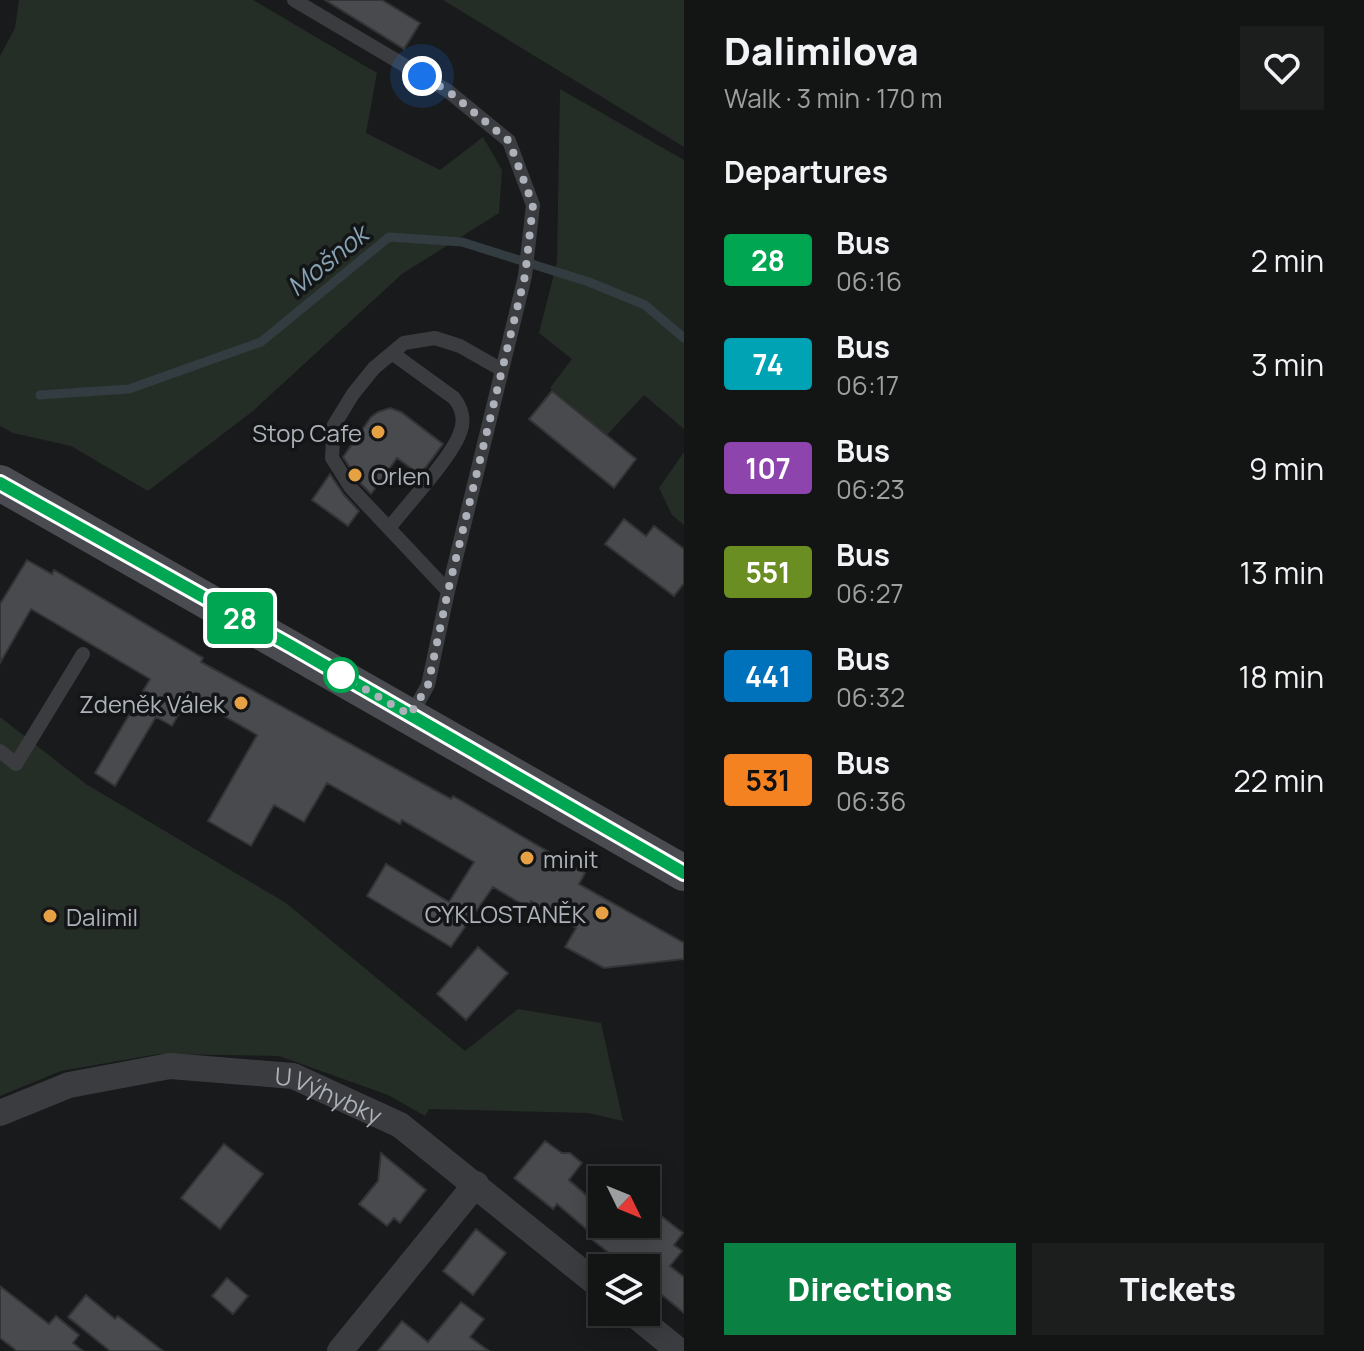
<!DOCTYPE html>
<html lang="en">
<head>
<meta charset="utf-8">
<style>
  body { margin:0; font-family:Manrope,sans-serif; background:#1c1d1d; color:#f1f3f6; height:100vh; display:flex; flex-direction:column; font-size:30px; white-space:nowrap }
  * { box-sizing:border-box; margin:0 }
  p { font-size:26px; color:#9d9ea0 }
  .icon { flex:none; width:44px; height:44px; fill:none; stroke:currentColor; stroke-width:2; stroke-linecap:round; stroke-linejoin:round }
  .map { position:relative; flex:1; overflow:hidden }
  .panel { display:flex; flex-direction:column; background:#131414; width:680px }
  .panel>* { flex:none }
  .badge { padding:0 16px; border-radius:6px; font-size:28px; line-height:52px }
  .needle { width:52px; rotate:133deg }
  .tools { position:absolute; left:588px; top:1166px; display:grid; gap:16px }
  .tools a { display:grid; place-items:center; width:72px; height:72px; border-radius:0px; background:#131414; box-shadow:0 4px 20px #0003,0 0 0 2px #323334; font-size:40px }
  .you { position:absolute; width:40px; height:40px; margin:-20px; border:6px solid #fff; border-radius:50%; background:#1a73e8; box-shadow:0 0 0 12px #1a73e833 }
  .map>.badge { position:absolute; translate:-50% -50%; box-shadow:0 0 0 4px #fff }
  h2 { padding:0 40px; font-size:30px; line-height:72px }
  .round { display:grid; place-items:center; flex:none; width:84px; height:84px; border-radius:0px; background:#1c1d1d }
  .overview { display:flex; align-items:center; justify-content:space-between; height:136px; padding:0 40px }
  h1 { font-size:38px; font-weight:800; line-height:60px }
  .primary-button { display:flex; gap:16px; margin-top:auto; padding:16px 40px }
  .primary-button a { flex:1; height:92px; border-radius:0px; background:#0b8043; color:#fff; font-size:32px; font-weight:800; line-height:92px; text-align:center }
  .primary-button a+a { background:#1c1d1d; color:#f1f3f6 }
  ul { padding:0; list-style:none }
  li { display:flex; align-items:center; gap:24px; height:104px; padding:0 40px }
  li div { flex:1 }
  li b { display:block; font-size:30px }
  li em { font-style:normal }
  li .badge { min-width:88px; font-weight:700; text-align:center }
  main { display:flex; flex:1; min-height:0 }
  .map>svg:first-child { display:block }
  .green { fill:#252e26 }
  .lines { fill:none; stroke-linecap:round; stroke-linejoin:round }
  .stream { stroke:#323c41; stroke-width:9 }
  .building { fill:#484a4e; stroke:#343437; stroke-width:2 }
  .lane { stroke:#3b3c40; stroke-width:14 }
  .street { stroke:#3b3c40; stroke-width:26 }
  .secondary { stroke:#494b50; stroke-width:36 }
  .line-casing { stroke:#fff; stroke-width:18 }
  .line { stroke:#00a651; stroke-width:12 }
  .walk { stroke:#adb2ba; stroke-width:8; stroke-dasharray:0 14.4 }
  .poi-dot { fill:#e7a145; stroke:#141516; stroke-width:3 }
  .stop-dot { fill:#fff; stroke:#00a651; stroke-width:4 }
  .labels { text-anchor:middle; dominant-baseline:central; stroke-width:7; stroke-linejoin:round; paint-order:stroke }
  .poi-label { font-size:24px; fill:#adb2ba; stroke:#141516; text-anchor:end }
  .street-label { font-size:24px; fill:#adb2ba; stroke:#141516 }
  .water-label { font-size:26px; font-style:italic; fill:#86a2b3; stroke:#141516 }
</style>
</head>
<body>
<main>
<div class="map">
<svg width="684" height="1351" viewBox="0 0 684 1351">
  <rect width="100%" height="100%" fill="#191a1b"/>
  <path class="green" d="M19,0H253L377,73L366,133L440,170L483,137L502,170L499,213L402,274L253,411L148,491L71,446L13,433L0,426V56L15,28Z
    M443,0H684V147Z
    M560,89L684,160V429L644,395L607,435L550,388L572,359L539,333L557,262Z
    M684,452V525L672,515L659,488Z
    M0,717L86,784L286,903L465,1051L518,1009L601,1023L623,1121L588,1113L429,1109L425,1116L388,1095L279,1056L158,1054L61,1071L0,1096Z"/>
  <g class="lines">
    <path class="stream" d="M40,395L129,389L261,342L389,237L462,242L589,282L645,305L684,338"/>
  </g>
  <path class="building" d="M325,0H382L420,23L404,49Z
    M552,391L636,459L614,488L529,419Z
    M390,408L401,412L443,444L420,475L397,458L371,494L359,482L343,457L371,417L378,412Z
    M330,474L344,495L359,511L348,526L312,500Z
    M624,519L646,536L654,526L684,549V583L674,596L605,544Z
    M27,560L52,574L54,570L203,658L201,662L451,799L453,796L585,873L579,884L684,943V959L604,968L565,947L576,928L531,901L527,907L493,887L451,947L367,896L386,864L449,902L474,862L402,820L400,824L327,783L304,822L274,805L251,846L208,821L257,735L189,696L172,726L156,717L115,786L95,773L150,679L31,609L0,663V604Z
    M478,947L508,973L466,1020L437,994Z
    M545,1141L562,1153H570L582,1163L569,1180L602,1209V1224H646V1204L683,1233L674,1245L682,1251L670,1266L684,1277V1313L652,1287L646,1295V1268H628L590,1238L592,1234L557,1204L553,1209L514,1178Z
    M224,1144L263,1174L220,1229L181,1198Z
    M381,1153L426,1190L400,1223L394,1218L387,1226L359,1204L378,1181Z
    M476,1229L506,1253L473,1295L443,1271Z
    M227,1278L248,1296L233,1314L212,1296Z
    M0,1286L49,1324L56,1316L79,1335L73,1343L83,1351H17L0,1338Z
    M86,1295L115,1319L118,1316L163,1351H110L68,1317Z
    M461,1302L484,1319L470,1337L489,1351H378L402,1321L428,1342Z"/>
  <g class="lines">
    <path class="lane" d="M294,0L448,91L509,141L533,205L525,276L448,591L428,685L411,715
      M389,528C407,505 451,458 460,433C465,421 462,408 454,398L392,353
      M448,591L351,488L332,458L334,425L353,394L374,368L404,343L435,338L460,346L502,370
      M0,751L16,764L83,654"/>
    <g class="street">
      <path id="s1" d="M0,1113L69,1085L170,1066L293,1076L400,1125L602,1288"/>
      <path d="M631,1312L679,1351"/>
      <path d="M340,1351L476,1184"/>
    </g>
    <path class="secondary" d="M0,483L684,873"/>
  </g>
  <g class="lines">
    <g class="line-casing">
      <path id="line" d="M0,483L291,646L684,873"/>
    </g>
    <use href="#line" class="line"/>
    <path class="walk" d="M341,675L410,715L428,685L448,591L525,276L533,205L509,141L448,91L422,76"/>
  </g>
  <g class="poi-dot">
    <circle cx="378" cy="432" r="8"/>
    <circle cx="355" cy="475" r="8"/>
    <circle cx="241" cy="703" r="8"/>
    <circle cx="527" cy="858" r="8"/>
    <circle cx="602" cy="913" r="8"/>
    <circle cx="50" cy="916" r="8"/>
  </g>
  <circle class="stop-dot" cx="341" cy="675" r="16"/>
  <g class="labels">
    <g class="poi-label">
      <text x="362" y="432">Stop Cafe</text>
      <text x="371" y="475" text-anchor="start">Orlen</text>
      <text x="225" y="703">Zdeněk Válek</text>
      <text x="543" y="858" text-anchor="start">minit</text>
      <text x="586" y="913">CYKLOSTANĚK</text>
      <text x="66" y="916" text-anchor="start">Dalimil</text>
    </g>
    <g class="street-label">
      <text stroke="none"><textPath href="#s1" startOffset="340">U Výhybky</textPath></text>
    </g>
    <g class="water-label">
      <text transform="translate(327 260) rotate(-39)">Mošnok</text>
    </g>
  </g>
</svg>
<div class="tools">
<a><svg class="needle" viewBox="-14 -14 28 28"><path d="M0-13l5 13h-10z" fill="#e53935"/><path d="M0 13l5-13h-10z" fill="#9d9ea0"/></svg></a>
<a><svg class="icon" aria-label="layers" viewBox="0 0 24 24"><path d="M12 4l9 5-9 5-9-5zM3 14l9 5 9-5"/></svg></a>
</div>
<div class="you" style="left:422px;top:76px"></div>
<b class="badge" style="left:240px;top:618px;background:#00a651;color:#fff">28</b>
</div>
<section class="panel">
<div class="overview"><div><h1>Dalimilova</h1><p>Walk · 3 min · 170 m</p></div><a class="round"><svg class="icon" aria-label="heart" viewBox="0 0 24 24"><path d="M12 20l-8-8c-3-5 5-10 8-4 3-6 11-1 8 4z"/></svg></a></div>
<h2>Departures</h2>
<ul>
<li><span class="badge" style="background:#00a651;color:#fff">28</span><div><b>Bus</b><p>06:16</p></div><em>2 min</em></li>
<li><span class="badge" style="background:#00a3b4;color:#fff">74</span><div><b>Bus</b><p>06:17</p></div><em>3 min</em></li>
<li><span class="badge" style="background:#8e44ad;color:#fff">107</span><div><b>Bus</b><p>06:23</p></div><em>9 min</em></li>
<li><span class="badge" style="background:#6b8e23;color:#fff">551</span><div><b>Bus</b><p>06:27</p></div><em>13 min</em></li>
<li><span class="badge" style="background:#0072bc;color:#fff">441</span><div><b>Bus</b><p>06:32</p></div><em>18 min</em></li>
<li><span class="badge" style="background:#f58220;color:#111">531</span><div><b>Bus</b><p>06:36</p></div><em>22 min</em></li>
</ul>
<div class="primary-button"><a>Directions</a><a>Tickets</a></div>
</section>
</main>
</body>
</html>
